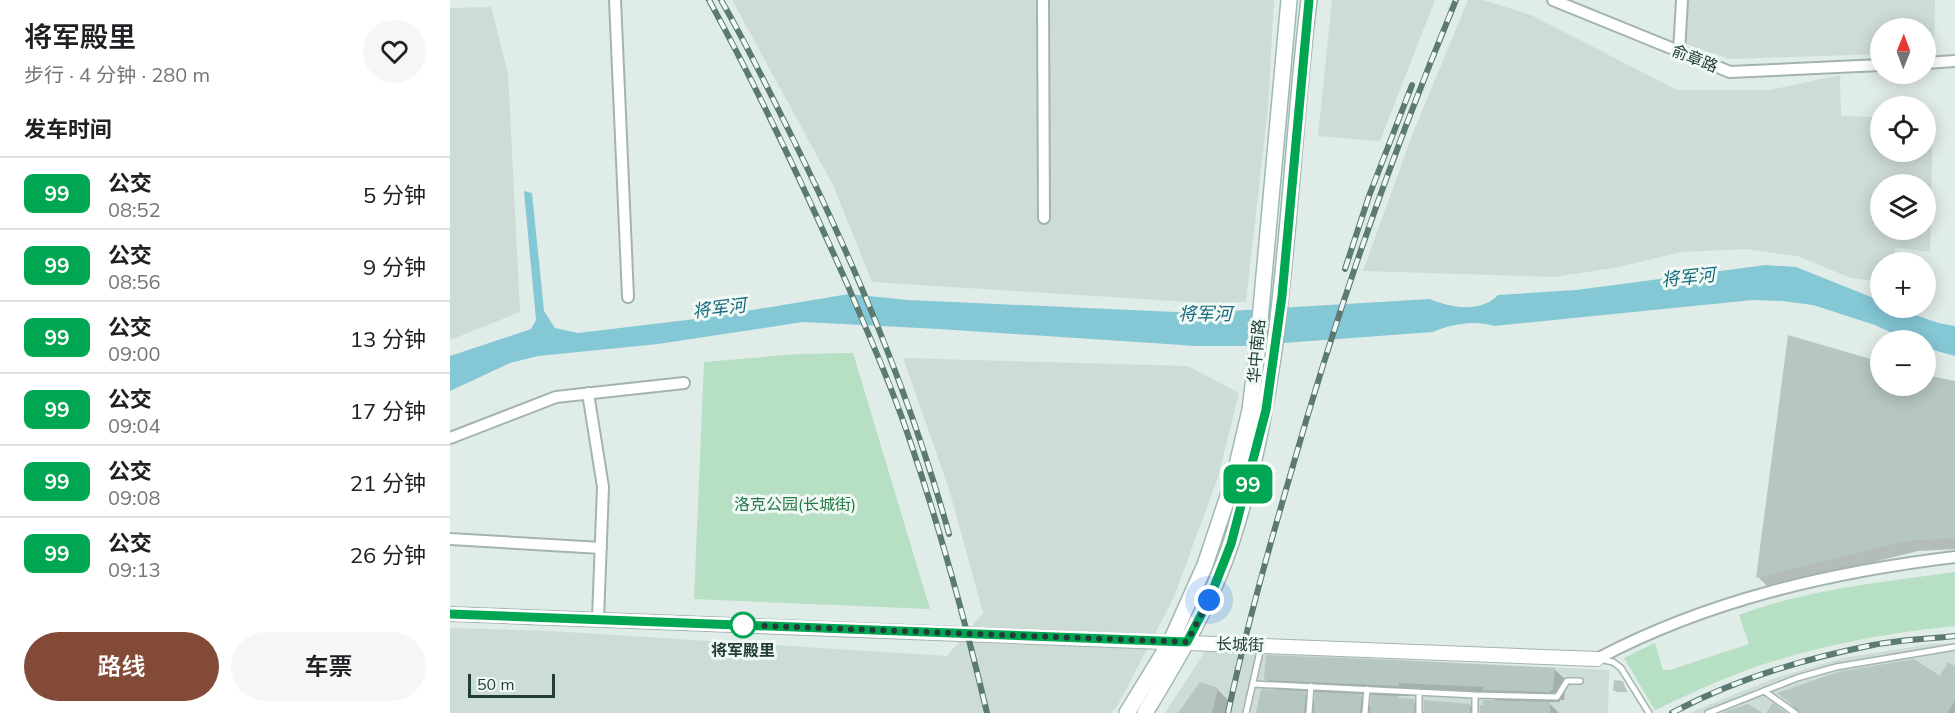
<!DOCTYPE html>
<html lang="zh">
<head>
<meta charset="utf-8">
<style>
  body { margin:0; font-family:Mulish,"Noto Sans SC",sans-serif; background:#f6f6f6; color:#202124; height:100vh; display:flex; flex-direction:column; font-size:22px; white-space:nowrap }
  * { box-sizing:border-box; margin:0 }
  p { font-size:20px; color:#757577 }
  .icon { flex:none; width:33px; height:33px; fill:none; stroke:currentColor; stroke-width:2; stroke-linecap:round; stroke-linejoin:round }
  .map { position:relative; flex:1; overflow:hidden }
  .drawer { display:flex; flex-direction:column; background:#fff; width:450px }
  .drawer>* { flex:none }
  .badge { padding:0 12px; border-radius:9px; font-size:21px; line-height:39px }
  .needle { width:39px; rotate:1deg }
  .buttons { position:absolute; left:1420px; top:18px; display:grid; gap:12px }
  .buttons a { display:grid; place-items:center; width:66px; height:66px; border-radius:50%; background:#fff; box-shadow:0 3px 15px #0003; font-size:30px }
  .scale { position:absolute; left:18px; bottom:15px; width:87px; box-sizing:border-box; padding-left:6px; border:3px solid #203e37; border-top:0; font-size:16px; line-height:21px; white-space:nowrap; color:#203e37; -webkit-text-stroke:4px #f1f9f5; paint-order:stroke }
  .you { position:absolute; width:30px; height:30px; margin:-15px; border:4px solid #fff; border-radius:50%; background:#1a73e8; box-shadow:0 0 0 9px #1a73e833 }
  .map>.badge { position:absolute; translate:-50% -50%; box-shadow:0 0 0 3px #fff }
  h2 { padding:0 24px; font-size:22px; line-height:54px }
  .round { display:grid; place-items:center; flex:none; width:63px; height:63px; border-radius:32px; background:#f6f6f6 }
  .overview { display:flex; align-items:center; justify-content:space-between; height:102px; padding:0 24px }
  h1 { font-size:28px; font-weight:600; line-height:45px }
  .cta { display:flex; gap:12px; margin-top:auto; padding:12px 24px }
  .cta a { flex:1; height:69px; border-radius:36px; background:#834b37; color:#fff; font-size:24px; font-weight:600; line-height:69px; text-align:center }
  .cta a+a { background:#f6f6f6; color:#202124 }
  ul { padding:0; list-style:none }
  li { display:flex; align-items:center; gap:18px; height:72px; padding:0 24px; border-top:2px solid #e0e0e0 }
  li div { flex:1 }
  li b { display:block; font-size:22px }
  li em { font-style:normal }
  li .badge { min-width:66px; font-weight:700; text-align:center }
  main { display:flex; flex:1; min-height:0 }
  .map>svg:first-child { display:block }
  .built { fill:#cedcd6; fill-rule:evenodd }
  .green { fill:#b7dfc3 }
  .water { fill:#84c7d5 }
  .shadow { fill:#0003; fill-rule:evenodd }
  .building { fill:#b5c7c0 }
  .lines { fill:none; stroke-linecap:round; stroke-linejoin:round }
  .service-casing { stroke:#a3b4af; stroke-width:8 }
  .minor-casing { stroke:#a3b4af; stroke-width:14 }
  .tertiary-casing { stroke:#a3b4af; stroke-width:16 }
  .secondary-casing { stroke:#9eb9b0; stroke-width:18 }
  .service { stroke:#fff; stroke-width:5 }
  .minor { stroke:#fff; stroke-width:10 }
  .tertiary { stroke:#fff; stroke-width:14 }
  .secondary { stroke:#fff; stroke-width:15 }
  .rail-casing { stroke:#5a7a72; stroke-width:6 }
  .rail { stroke:#f1f9f5; stroke-width:4; stroke-dasharray:11; stroke-linecap:butt }
  .line-casing { stroke:#fff; stroke-width:14 }
  .line { stroke:#00a651; stroke-width:9 }
  .walk { stroke:#203e37; stroke-width:6; stroke-dasharray:0 10.8 }
  .stop-dot { fill:#fff; stroke:#00a651; stroke-width:3 }
  .labels { text-anchor:middle; dominant-baseline:central; stroke-width:6; stroke-linejoin:round; paint-order:stroke }
  .street-label { font-size:16px; fill:#203e37; stroke:#f1f9f5 }
  .park-label { font-size:16px; fill:#277748; stroke:#f1f9f5 }
  .stop-label { font-size:16px; font-weight:bold; fill:#203e37; stroke:#f1f9f5 }
  .water-label { font-size:18px; font-style:italic; fill:#166a7e; stroke:#f1f9f5 }
</style>
</head>
<body>
<main>
<section class="drawer">
<div class="overview"><div><h1>将军殿里</h1><p>步行 · 4 分钟 · 280 m</p></div><a class="round"><svg class="icon" aria-label="heart" viewBox="0 0 24 24"><path d="M12 20l-8-8c-3-5 5-10 8-4 3-6 11-1 8 4z"/></svg></a></div>
<h2>发车时间</h2>
<ul>
<li><span class="badge" style="background:#00a651;color:#fff">99</span><div><b>公交</b><p>08:52</p></div><em>5 分钟</em></li>
<li><span class="badge" style="background:#00a651;color:#fff">99</span><div><b>公交</b><p>08:56</p></div><em>9 分钟</em></li>
<li><span class="badge" style="background:#00a651;color:#fff">99</span><div><b>公交</b><p>09:00</p></div><em>13 分钟</em></li>
<li><span class="badge" style="background:#00a651;color:#fff">99</span><div><b>公交</b><p>09:04</p></div><em>17 分钟</em></li>
<li><span class="badge" style="background:#00a651;color:#fff">99</span><div><b>公交</b><p>09:08</p></div><em>21 分钟</em></li>
<li><span class="badge" style="background:#00a651;color:#fff">99</span><div><b>公交</b><p>09:13</p></div><em>26 分钟</em></li>
</ul>
<div class="cta"><a>路线</a><a>车票</a></div>
</section>
<div class="map">
<svg width="1505" height="713" viewBox="0 0 1505 713">
  <rect width="100%" height="100%" fill="#e0ece7"/>
  <path class="built" d="M282,0H824L818,108L796,302L755,303L422,282L383,185Z
    M882,0H985L930,141L868,136Z
    M1018,0H1033L1081,15L1227,90H1320L1390,75L1391,116L1431,117V152H1476V118H1483L1480,252L1445,247L1443,262H1431V282L1401,278L1347,256L1295,249L1231,252L1169,267L1104,277L913,271L963,133ZM1431,184H1476V230H1431Z
    M1230,0H1485L1484,53H1476V28H1431V54L1280,59L1227,41Z
    M41,7L58,73L70,312L0,340V8Z
    M453,358L738,366L789,393L768,477L724,597L668,705L661,713H0V628L101,631L497,656L533,613L499,489Z
    M1505,643V713H1239L1325,678L1393,658L1481,644Z
    M756,650L1159,670L1158,713H715Z"/>
  <path class="green" d="M403,353L480,609L244,599L254,362L348,354Z
    M1505,572V626C1444,632 1383,643 1324,661C1283,673 1244,692 1205,710L1174,658L1205,643L1213,670H1220L1299,644L1289,615C1357,589 1433,582 1505,572Z"/>
  <path class="water" d="M74,191L82,193L94,311L105,328L128,333L254,318L399,294L458,300L747,313L980,299C1000,308 1032,313 1048,295L1126,290L1316,265L1346,267L1431,301V308C1460,308 1477,323 1505,326V356L1476,348V340H1457L1425,325L1363,305L1332,301L1303,300L1044,326C1024,320 1002,324 983,332L792,346H747L489,329L353,322L208,344L88,356L60,363L0,391V356L81,329L86,320Z"/>
  <path class="shadow" d="M1431,364V386H1476V377L1505,382V549L1468,551L1319,588L1308,577Z
    M1505,669V713H1351L1330,694L1490,678Z
    M1105,670L1116,680L1114,700H1110V702H1098L1109,713H1031L1047,702L1042,697L960,693L959,696H946L950,700L963,701L975,713L1019,705L1027,713H808L829,692L816,679ZM853,691L867,692L866,704ZM909,694L923,695L922,707Z
    M1173,682L1177,692H1167L1165,690Z
    M767,689L778,700L775,713H730Z"/>
  <path class="building" d="M1338,335L1431,362V386H1476V375L1505,381V538L1456,541L1306,578Z
    M816,655L946,660L1105,668L1103,690H1100V692L1033,690V687L949,683V686L814,680Z
    M1464,659L1490,676L1498,662L1505,667V701L1497,713H1350L1348,709L1327,693L1388,672Z
    M1164,680L1173,681L1176,691H1163Z
    M750,682L768,688L762,713H728Z
    M813,689L856,691L854,713H806L811,690Z
    M865,692L912,694L910,713H864Z
    M921,695L949,696L948,698L964,699V713H920Z
    M974,700L1020,704V713H974Z
    M1033,700L1100,702V713H1030V705H1033Z
    M1323,703L1337,713H1316Z
    M1298,704L1313,713H1275L1274,712Z"/>
  <g class="lines">
    <g class="service-casing">
      <path id="service" d="M1149,659L1163,662L1171,668L1199,713
        M803,684L1025,695L1107,697L1117,681H1130
        M1314,691L1345,713
        M796,713L811,647
        M859,713L861,686
        M915,713L917,689
        M969,713V692
        M1025,713V695
        M1258,713L1347,678L1386,667L1505,647"/>
    </g>
    <g class="minor-casing">
      <path id="minor" d="M165,0L178,297
        M593,0L594,218
        M1103,0L1280,72L1431,65
        M1229,52L1232,0
        M1476,63L1505,61
        M138,393L153,487L148,619
        M0,438L106,397L234,383
        M0,539L151,548
        M1147,659C1258,600 1381,572 1505,557"/>
    </g>
    <g class="tertiary-casing">
      <path id="tertiary" d="M0,614L1147,659"/>
    </g>
    <g class="secondary-casing">
      <path id="secondary" d="M677,713L721,641L755,565L784,478L800,410L807,353L839,0
        M695,713C728,658 761,604 781,543C839,367 836,182 859,0"/>
    </g>
    <use href="#service" class="service"/>
    <use href="#minor" class="minor"/>
    <use href="#tertiary" class="tertiary"/>
    <use href="#secondary" class="secondary"/>
    <g class="rail-casing">
      <path id="rail" d="M259,0C310,93 355,189 398,286C419,336 442,386 459,438C490,528 515,620 537,713
        M271,0C297,45 319,91 342,137C405,264 461,397 499,534
        M895,269L919,196L962,85
        M778,713C795,633 817,554 840,476C886,314 941,156 1006,0
        M1222,713C1285,679 1353,659 1423,645C1449,640 1478,639 1505,636"/>
    </g>
    <use href="#rail" class="rail"/>
  </g>
  <g class="lines">
    <g class="line-casing">
      <path id="line" d="M0,614L737,642L759,600L781,544L816,410L832,296L859,0"/>
    </g>
    <use href="#line" class="line"/>
    <path class="walk" d="M293,625L737,642L759,600"/>
  </g>
  <circle class="stop-dot" cx="293" cy="625" r="12"/>
  <g class="labels">
    <g class="street-label">
      <text transform="translate(1245 58) rotate(22)">俞章路</text>
      <text transform="translate(806 351) rotate(-85)">华中南路</text>
      <text transform="translate(790 644) rotate(2)">长城街</text>
    </g>
    <g class="park-label">
      <text x="345" y="504">洛克公园(长城街)</text>
    </g>
    <g class="stop-label">
      <text x="293" y="650">将军殿里</text>
    </g>
    <g class="water-label">
      <text transform="translate(1238 277) rotate(-6)">将军河</text>
      <text transform="translate(269 308) rotate(-7)">将军河</text>
      <text x="755" y="313">将军河</text>
    </g>
  </g>
</svg>
<div class="buttons">
<a><svg class="needle" viewBox="-14 -14 28 28"><path d="M0-13l5 13h-10z" fill="#e53935"/><path d="M0 13l5-13h-10z" fill="#757577"/></svg></a>
<a><svg class="icon" aria-label="locate" viewBox="0 0 24 24"><circle cx="12" cy="12" r="6"/><path d="M12 2v4M12 18v4M2 12h4M18 12h4"/></svg></a>
<a><svg class="icon" aria-label="layers" viewBox="0 0 24 24"><path d="M12 4l9 5-9 5-9-5zM3 14l9 5 9-5"/></svg></a>
<a>+</a>
<a>−</a>
</div>
<div class="scale">50 m</div>
<div class="you" style="left:759px;top:600px"></div>
<b class="badge" style="left:798px;top:484px;background:#00a651;color:#fff">99</b>
</div>
</main>
</body>
</html>
